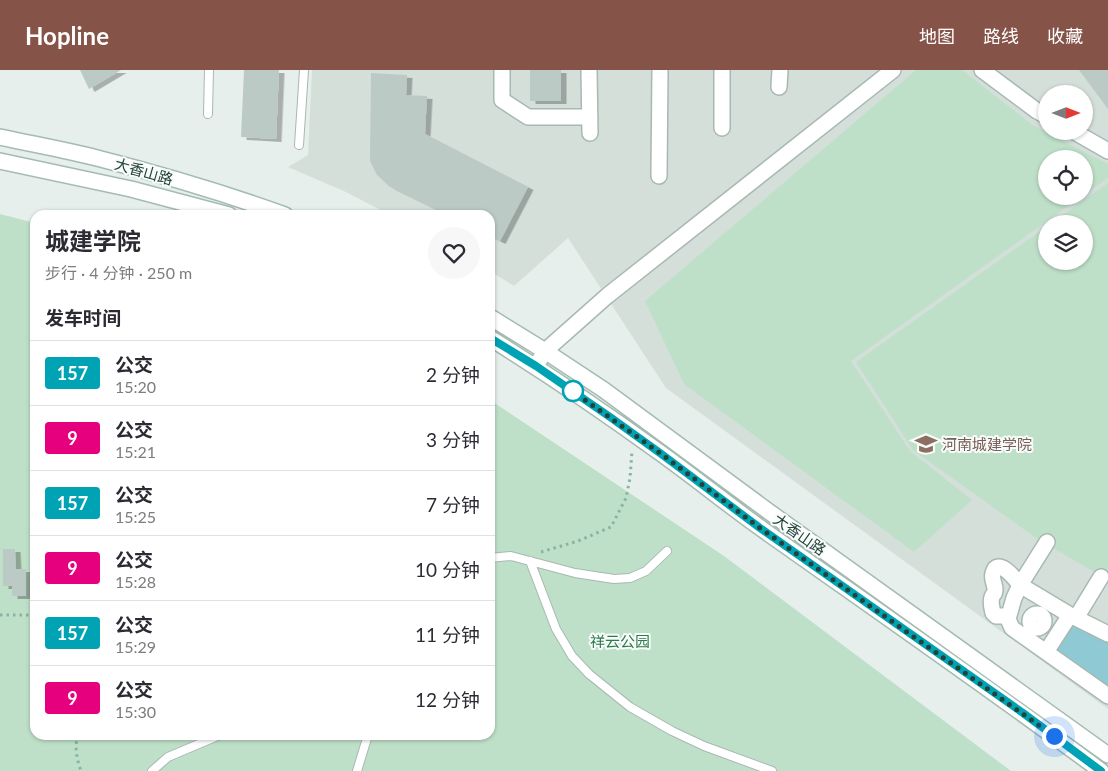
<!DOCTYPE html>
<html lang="zh">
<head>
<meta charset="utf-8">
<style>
  body { margin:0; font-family:Lato,"Noto Sans SC",sans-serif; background:#f7f7f7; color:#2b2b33; height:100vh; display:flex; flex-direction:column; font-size:19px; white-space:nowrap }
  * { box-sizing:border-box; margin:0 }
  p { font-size:16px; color:#7c7c81 }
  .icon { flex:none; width:28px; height:28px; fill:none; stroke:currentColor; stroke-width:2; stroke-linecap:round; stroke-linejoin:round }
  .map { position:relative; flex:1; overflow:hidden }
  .details { position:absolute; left:30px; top:140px; width:465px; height:530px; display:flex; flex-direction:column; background:#fff; border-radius:15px; box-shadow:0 1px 4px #0004 }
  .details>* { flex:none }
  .badge { padding:0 10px; border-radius:4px; font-size:18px; line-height:32px }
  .needle { width:32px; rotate:90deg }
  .buttons { position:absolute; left:1038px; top:15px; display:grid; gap:10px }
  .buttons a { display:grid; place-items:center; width:55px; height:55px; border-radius:50%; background:#fff; box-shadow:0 1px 4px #0004; font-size:25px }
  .you { position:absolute; width:25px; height:25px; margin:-12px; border:4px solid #fff; border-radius:50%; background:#1a73e8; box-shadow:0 0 0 8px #1a73e833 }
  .map>.badge { position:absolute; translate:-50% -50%; box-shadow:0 0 0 2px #fff }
  h2 { padding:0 15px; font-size:19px; line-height:45px }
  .round { display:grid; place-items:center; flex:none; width:52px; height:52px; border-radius:26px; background:#f7f7f7 }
  .overview { display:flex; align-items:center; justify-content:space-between; height:85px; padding:0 15px }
  h1 { font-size:24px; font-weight:700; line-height:38px }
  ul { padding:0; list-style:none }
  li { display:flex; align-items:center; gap:15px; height:65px; padding:0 15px; border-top:1px solid #e1e1e2 }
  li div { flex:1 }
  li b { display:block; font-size:19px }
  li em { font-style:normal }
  li .badge { min-width:55px; font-weight:700; text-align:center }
  header { display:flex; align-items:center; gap:30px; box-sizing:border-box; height:70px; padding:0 25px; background:#855347; color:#fff }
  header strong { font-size:24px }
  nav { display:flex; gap:28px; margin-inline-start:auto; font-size:18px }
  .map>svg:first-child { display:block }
  .built { fill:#d4dfda; fill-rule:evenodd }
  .green { fill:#bfe0c8 }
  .water { fill:#8ec9d4 }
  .building { fill:#bbcac4; filter:url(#shadow) }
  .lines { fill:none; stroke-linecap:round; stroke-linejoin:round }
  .lane-casing { stroke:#a8b8b2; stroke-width:10 }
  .street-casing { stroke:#a8b8b2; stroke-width:18 }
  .secondary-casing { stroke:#a4bbb3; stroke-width:18 }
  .path { stroke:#86b3a5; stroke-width:3; stroke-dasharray:2.5 4; stroke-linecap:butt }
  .lane { stroke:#fff; stroke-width:8 }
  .street { stroke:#fff; stroke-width:15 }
  .secondary { stroke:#fff; stroke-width:15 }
  .line-casing { stroke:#fff; stroke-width:11 }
  .line { stroke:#00a3b4; stroke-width:8 }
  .walk { stroke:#24423a; stroke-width:5; stroke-dasharray:0 9 }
  .stop-dot { fill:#fff; stroke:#00a3b4; stroke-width:2.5 }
  .labels { text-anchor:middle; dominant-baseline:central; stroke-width:4; stroke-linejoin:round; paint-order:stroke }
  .street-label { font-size:15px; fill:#24423a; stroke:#f7fbf9 }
  .education-label { font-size:15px; fill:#785e54; stroke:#f7fbf9; text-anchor:start }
  .park-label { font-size:15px; fill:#2d7a4b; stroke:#f7fbf9 }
</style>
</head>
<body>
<header>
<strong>Hopline</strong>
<nav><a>地图</a><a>路线</a><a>收藏</a></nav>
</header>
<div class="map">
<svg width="1108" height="701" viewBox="0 0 1108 701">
  <defs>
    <filter id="shadow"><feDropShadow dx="5.5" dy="3" stdDeviation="0" flood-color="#0004"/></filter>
  </defs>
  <rect width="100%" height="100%" fill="#e6efeb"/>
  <path class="built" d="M312,0H1108V639L666,318L568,168L514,216L490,201V145H390L346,122L288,97L308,85ZM1046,24H1084V61H1046ZM1046,89H1084V126H1046ZM1046,154H1084V191H1046Z"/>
  <path class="green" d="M916,0H962L1034,56L1108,94V108L1084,125V89H1046V126H1082L851,291L910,381L972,430L914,482L684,314L645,231Z
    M1108,113V510L1036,468L913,380L856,292L1046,157V191H1084V154H1050Z
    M0,144L35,153V665H490V330L724,486L1011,701H0Z"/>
  <path class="water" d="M1070,551L1108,570V619L1054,581Z"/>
  <path class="building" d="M80,0H121L89,19Z
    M244,0H279L276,69L241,67Z
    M530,0H561V31H530Z
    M1079,0H1108V39Z
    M371,3L407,5L406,25L427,26L425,64L528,117L500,171L490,166V145H447L390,117L377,105L370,91Z
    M3,479H15L16,499H26V526H12V516H3Z"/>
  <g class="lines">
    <g class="lane-casing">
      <path id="lane" d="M208,44L209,0
        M299,75L304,0
        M490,488L511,486L575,503L614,509L630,508L646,501L667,481
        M530,491L556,559L572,586L589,604L630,637L672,661L704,676L772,701
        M152,701L168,687L220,665
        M357,701L368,665"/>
    </g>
    <g class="street-casing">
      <path id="street" d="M502,0V30L528,47H590
        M589,0L590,63
        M982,0L1037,41L1046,46
        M779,17L780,0
        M722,58V0
        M1073,61L1108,81
        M659,106L660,0
        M536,296L545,281L607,226L893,0
        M1030 551a7 7 0 1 1 14 0a7 7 0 1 1-14 0Z
        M1009,546H996L993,543C992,538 990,532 992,527C994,522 995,525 995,519C995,514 991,509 993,503C998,486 1016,510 1020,515L1047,472
        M1076,548L1101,507
        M1108,564L1070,545L1020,515L1014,528L1008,549L1012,558L1108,626
        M1046,582L1070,545"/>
    </g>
    <g class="secondary-casing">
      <path id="secondary" d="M0,67C32,74 65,80 97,88C160,104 224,123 285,145
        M0,91L131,119L229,145
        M490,247L545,281L604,320L768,441L1108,685
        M490,268C548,304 604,342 659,382C694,407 727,434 762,459C875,539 989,618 1101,701"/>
    </g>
    <path class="path" d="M541,482L578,471L611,457L626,428L630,408L632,381
      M0,545H35
      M78,665C74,676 77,690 81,701"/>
    <use href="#lane" class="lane"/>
    <use href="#street" class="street"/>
    <use href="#secondary" class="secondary"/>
  </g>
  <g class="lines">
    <g class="line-casing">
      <path id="line" d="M490,268L536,296L610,347L660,383L760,458L1023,643L1101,701"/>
    </g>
    <use href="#line" class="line"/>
    <path class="walk" d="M573,321L568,318L660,383L760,458L1054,666"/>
  </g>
  <defs>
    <g id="university-bare" transform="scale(1.725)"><path d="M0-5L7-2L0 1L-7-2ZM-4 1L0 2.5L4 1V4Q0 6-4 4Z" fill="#8d6e63" stroke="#f7fbf9" stroke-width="2.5" paint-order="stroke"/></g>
  </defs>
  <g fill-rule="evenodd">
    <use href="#university-bare" x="926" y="374"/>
  </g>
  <circle class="stop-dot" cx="573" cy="321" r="10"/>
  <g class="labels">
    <g class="street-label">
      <text transform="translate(144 101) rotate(16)">大香山路</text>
      <text transform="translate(800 464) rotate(35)">大香山路</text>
    </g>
    <g class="education-label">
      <text x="942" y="374">河南城建学院</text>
    </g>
    <g class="park-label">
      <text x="620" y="571">祥云公园</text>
    </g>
  </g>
</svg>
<div class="buttons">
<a><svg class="needle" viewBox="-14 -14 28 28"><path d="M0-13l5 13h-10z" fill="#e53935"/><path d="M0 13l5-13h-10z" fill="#7c7c81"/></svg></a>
<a><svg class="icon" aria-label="locate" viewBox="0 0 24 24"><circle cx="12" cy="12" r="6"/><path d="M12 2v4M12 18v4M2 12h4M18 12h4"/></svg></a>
<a><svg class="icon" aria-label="layers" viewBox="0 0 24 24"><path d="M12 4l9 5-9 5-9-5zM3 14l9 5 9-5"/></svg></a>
</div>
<div class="you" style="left:1054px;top:666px"></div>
<section class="details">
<div class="overview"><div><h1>城建学院</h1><p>步行 · 4 分钟 · 250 m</p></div><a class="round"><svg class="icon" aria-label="heart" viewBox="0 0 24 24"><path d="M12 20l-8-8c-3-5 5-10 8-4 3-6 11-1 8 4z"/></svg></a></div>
<h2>发车时间</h2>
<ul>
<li><span class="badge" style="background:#00a3b4;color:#fff">157</span><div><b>公交</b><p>15:20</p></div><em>2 分钟</em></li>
<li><span class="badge" style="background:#e6007e;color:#fff">9</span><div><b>公交</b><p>15:21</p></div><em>3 分钟</em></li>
<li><span class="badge" style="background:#00a3b4;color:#fff">157</span><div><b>公交</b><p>15:25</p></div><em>7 分钟</em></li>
<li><span class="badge" style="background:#e6007e;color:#fff">9</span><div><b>公交</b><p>15:28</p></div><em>10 分钟</em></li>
<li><span class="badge" style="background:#00a3b4;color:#fff">157</span><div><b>公交</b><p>15:29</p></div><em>11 分钟</em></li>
<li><span class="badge" style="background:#e6007e;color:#fff">9</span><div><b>公交</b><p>15:30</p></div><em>12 分钟</em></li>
</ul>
</section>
</div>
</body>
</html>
